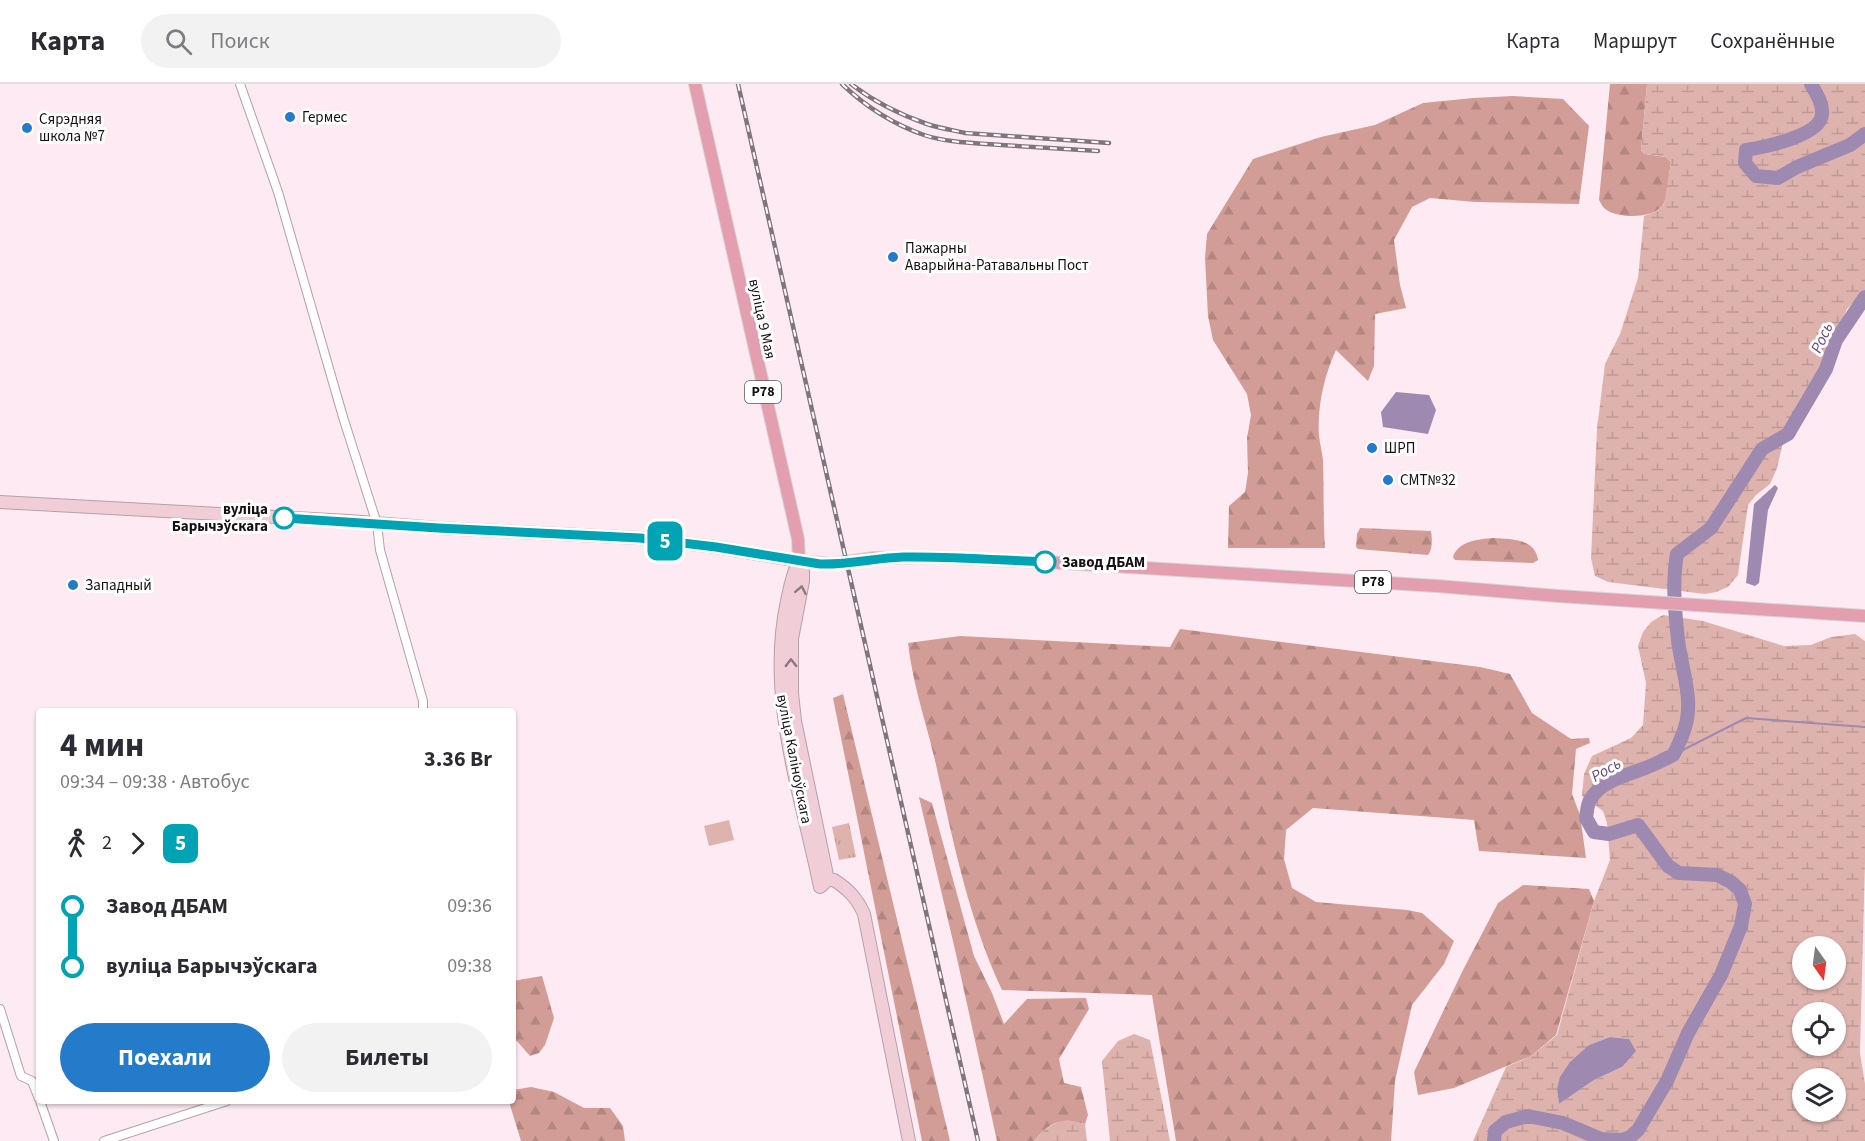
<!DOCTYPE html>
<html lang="ru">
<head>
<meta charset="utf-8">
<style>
  body { margin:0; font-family:"Source Sans 3",sans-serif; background:#f2f2f3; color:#2b2b33; height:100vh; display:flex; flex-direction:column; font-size:22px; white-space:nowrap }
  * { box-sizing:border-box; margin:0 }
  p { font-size:20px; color:#7c7c81 }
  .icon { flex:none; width:33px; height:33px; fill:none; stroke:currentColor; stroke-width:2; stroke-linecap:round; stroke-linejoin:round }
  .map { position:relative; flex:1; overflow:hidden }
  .sheet { position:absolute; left:36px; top:624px; width:480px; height:396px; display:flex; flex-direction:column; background:#fff; border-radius:6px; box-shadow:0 2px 4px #0004 }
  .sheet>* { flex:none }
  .badge { padding:0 12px; border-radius:9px; font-size:21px; line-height:39px }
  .needle { width:39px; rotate:166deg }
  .tools { position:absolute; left:1792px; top:852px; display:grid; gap:12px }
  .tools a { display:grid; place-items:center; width:54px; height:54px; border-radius:50%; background:#fff; box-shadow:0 2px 4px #0004; font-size:30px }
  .map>.badge { position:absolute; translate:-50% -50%; box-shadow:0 0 0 3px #fff }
  .legs { display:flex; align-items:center; gap:9px; height:66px; padding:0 24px; font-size:20px }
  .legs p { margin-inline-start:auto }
  .overview { display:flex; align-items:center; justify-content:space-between; height:102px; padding:0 24px }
  h1 { font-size:33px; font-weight:700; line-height:45px }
  .primary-button { display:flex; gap:12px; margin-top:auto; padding:12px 24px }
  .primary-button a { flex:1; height:69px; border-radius:36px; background:#247bc9; color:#fff; font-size:24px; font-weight:700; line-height:69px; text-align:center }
  .primary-button a+a { background:#f2f2f3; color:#2b2b33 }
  ul { padding:0 24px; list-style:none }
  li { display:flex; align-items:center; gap:21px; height:60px; font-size:22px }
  li i { display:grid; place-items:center; width:9px; height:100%; margin:0 8px; background:currentColor }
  li i::after { content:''; width:15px; height:15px; margin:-8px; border:4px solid; border-radius:50%; background:#fff }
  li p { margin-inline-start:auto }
  li:first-child i { background:linear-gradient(#0000 50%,currentColor 0) }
  li:last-child i { background:linear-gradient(currentColor 50%,#0000 0) }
  header { display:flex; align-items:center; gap:36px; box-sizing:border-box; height:84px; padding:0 30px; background:#fff; border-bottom:2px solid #e1e1e2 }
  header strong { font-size:28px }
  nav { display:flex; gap:33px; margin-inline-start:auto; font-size:21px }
  .search { width:420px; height:54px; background:#f2f2f3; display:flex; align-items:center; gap:15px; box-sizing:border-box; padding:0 21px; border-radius:33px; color:#7c7c81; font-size:22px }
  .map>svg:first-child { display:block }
  .grass { fill:url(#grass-tufts) }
  .forest { fill:url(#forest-firs) }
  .wetland { fill:url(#wetland-marsh); fill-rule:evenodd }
  .garden { fill:#dfb3ad }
  .water { fill:#9e89b1 }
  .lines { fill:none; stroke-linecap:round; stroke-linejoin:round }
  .stream { stroke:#9e89b1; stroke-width:2 }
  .river { stroke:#9e89b1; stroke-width:14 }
  .street-casing { stroke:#b6a0aa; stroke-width:10 }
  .secondary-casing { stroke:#b6a0aa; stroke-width:14 }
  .primary-casing { stroke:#d5d4d5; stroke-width:14 }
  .street { stroke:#fff; stroke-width:8 }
  .secondary { stroke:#f1ced7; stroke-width:12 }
  .primary { stroke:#e39eaf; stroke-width:12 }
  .rail-casing { stroke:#81757b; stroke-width:4.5 }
  .rail { stroke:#fff; stroke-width:2; stroke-dasharray:7; stroke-linecap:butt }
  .oneway { stroke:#8e787f }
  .line-1-casing { stroke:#fff; stroke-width:14 }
  .line-1 { stroke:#00a3b4; stroke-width:9 }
  .poi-dot { fill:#247bc9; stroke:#fff; stroke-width:2 }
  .stop-1-dot { fill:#fff; stroke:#00a3b4; stroke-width:3 }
  .labels { text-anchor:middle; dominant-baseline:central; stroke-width:6; stroke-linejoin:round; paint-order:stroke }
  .shield { fill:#fff; stroke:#5c575a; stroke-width:1.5 }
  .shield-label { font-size:14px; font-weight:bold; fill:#160f13 }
  .poi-label { font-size:15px; fill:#160f13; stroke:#fff; text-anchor:start }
  .street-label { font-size:15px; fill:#160f13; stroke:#fff }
  .stop-label { font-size:15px; font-weight:bold; fill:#160f13; stroke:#fff; text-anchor:end }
  .water-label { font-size:16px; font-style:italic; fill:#66477e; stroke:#fff }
</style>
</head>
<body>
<header>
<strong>Карта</strong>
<div class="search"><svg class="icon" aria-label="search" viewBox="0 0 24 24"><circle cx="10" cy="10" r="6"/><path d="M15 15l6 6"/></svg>Поиск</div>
<nav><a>Карта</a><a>Маршрут</a><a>Сохранённые</a></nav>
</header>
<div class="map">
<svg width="1865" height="1057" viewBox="0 0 1865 1057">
  <defs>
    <pattern id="grass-tufts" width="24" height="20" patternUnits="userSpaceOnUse" patternTransform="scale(1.5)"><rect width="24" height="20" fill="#dfb3ad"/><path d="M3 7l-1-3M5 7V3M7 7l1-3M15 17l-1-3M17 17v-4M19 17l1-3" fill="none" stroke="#bf9994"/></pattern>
    <pattern id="forest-firs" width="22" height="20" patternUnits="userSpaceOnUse" patternTransform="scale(1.5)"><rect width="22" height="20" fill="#d19d96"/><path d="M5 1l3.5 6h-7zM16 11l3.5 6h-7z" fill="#b38680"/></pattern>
    <pattern id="wetland-marsh" width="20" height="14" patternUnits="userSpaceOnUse" patternTransform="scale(1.5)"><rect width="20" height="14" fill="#dfb3ad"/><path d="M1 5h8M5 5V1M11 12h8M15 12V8" fill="none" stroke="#bf9994"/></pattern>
  </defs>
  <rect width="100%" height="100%" fill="#fdeaf3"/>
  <path class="grass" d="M849,739L856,773L839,776L832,743Z"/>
  <path class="forest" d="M1610,0H1647L1641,66L1645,70L1666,73L1671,78C1669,88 1668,111 1664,119C1656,136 1615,135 1604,124C1602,122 1601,119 1599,116Z
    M1513,12L1563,15L1589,42L1579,120L1475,118L1430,114L1412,123L1394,156L1400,201L1406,224L1375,230L1374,282L1368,297L1336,266C1324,292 1317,323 1319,352C1320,360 1322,368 1323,376C1324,405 1323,435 1325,464H1228L1229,422L1245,408L1248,389L1247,354L1251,331L1247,310L1213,256L1208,232L1205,174L1207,150L1253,75L1321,53L1375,41L1423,19L1473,14Z
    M1360,444L1431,447C1432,454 1433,465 1428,471L1358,465L1356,463L1357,450Z
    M1493,454C1510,455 1535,454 1538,476L1533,479L1455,476L1453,473C1458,457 1479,455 1493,454Z
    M1180,545L1480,583L1510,590L1532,629L1571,655L1589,654L1590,659L1576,665L1572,710L1580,731L1586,774L1479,767L1474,736L1313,724L1286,746L1284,775L1292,804L1316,818L1407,826L1422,829L1454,857L1444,880L1412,921L1395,997L1391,1057H1176L1152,911L1002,906C969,835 955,765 938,690C929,646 913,604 908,559L960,552L1170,563Z
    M843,610L950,1057H922L833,614Z
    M919,713L932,719L974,872L992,909L1004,940L1027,915L1086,914L1089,925L1059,975L1064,999L1081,1003L1088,1031L1085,1040C1060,1034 1051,1037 1034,1057H997L956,870Z
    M1523,801L1589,805L1594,817L1556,951L1531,972L1454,1004L1418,1011L1414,988L1463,886L1498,819Z
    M542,892L554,934L545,961L539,969L530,972L517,957H513V897Z
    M531,1003L554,1008L584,1024H610L623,1042L625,1057H521L510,1021L511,1017H513V1006Z"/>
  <path class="wetland" d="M1647,0H1865V206L1847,225L1819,287L1787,341L1777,384L1770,400L1756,411L1748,421L1738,491L1728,503L1716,508L1705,510L1608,498L1595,492L1591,474L1597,345L1605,280L1620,250L1638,194L1644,132L1657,127L1664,120L1671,78L1666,73L1645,70L1641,66Z
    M1663,531L1703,537L1784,562L1811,561L1831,553L1855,550L1865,557V779L1860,969L1865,1000V1057H1473L1506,983L1531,972L1557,951L1594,817L1610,776L1607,739L1603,727L1582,712L1584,690L1592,672L1631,654L1643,641L1646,599L1638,562L1643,548L1651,538ZM1803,862H1836V896H1803ZM1803,928H1836V962H1803ZM1610,953L1629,955L1622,983L1594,996L1559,1020L1557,1005L1589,961ZM1803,994H1836V1028H1803Z
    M1134,950L1150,956L1170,1057H1110L1102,977L1118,957Z
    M1068,1036L1085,1040L1087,1057H1034C1044,1045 1053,1038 1068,1036Z"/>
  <path class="garden" d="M729,736L734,756L709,762L704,742Z"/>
  <path class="water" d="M1396,308L1429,311L1436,326L1428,350L1383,343L1381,328Z
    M1775,401L1778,404L1768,426L1759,499L1755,502L1746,499L1754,420Z
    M1610,953L1629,955L1636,967L1622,983L1594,996L1559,1020L1557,1005L1560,993L1570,978L1589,961Z"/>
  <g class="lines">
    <path class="stream" d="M1673,671L1746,634L1865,643"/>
    <path class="river" d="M1811,0C1816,9 1823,19 1822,30C1821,52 1764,63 1746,66L1745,79L1756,92L1778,94L1797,83L1850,61L1865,50
      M1494,1057L1495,1047L1506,1038L1528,1032L1563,1039L1601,1055L1622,1056L1630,1053L1638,1046L1667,997L1688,949L1721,891L1741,842L1745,820L1740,806L1731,798L1717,791L1679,789L1668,782L1638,741L1609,750L1594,748L1586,734C1587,729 1587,721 1590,716C1602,693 1640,689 1661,677C1664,675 1670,673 1673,671C1676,667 1679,659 1681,654C1697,621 1682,590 1678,556C1675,528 1672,498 1677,470L1711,444L1762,365L1788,350L1826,285L1836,256L1865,213"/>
    <g class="street-casing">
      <path id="street" d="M240,0L278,108L343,333L377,440L380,466L423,617V627
        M0,925L21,992L32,997L39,1015
        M40,1017L54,1057
        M104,1057L227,1017"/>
    </g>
    <g class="secondary-casing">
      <path id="secondary" d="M0,418L349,437L438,444L640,454L716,463L799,477
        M799,477C792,490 790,503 787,517C766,613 801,709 820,803L828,796
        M799,477L803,488V497L792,555V609L795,637L828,796
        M828,796H834C848,805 857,814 864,830L909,1057"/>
    </g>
    <g class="primary-casing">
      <path id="primary" d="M695,0L798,455L799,477L832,480L874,474L931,473L1064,479L1437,502L1558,512L1865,532"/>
    </g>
    <use href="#street" class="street"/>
    <use href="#secondary" class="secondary"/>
    <use href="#primary" class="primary"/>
    <g class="rail-casing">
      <path id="rail" d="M738,0L978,1057
        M842,0C865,22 893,40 924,51C948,59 976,59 1001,61C1033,63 1066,65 1098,67
        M851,0C873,17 901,31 927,40C939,44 952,46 965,49L1109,59"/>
    </g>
    <use href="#rail" class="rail"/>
  </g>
  <defs><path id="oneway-chevron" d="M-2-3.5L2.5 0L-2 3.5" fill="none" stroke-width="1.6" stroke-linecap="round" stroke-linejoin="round" transform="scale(1.5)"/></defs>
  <g class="oneway">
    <use href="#oneway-chevron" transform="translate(801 506) rotate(-79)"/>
    <use href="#oneway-chevron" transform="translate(791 579) rotate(-91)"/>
  </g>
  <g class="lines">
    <g class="line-1-casing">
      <path id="line-1" d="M284,434L438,444L640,454L716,463L820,480C848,481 875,474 903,473C950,472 998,476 1045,478"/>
    </g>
    <use href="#line-1" class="line-1"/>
  </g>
  <g class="poi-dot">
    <circle cx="290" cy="33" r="6"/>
    <circle cx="27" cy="44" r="6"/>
    <circle cx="893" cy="173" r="6"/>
    <circle cx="1372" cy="364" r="6"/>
    <circle cx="1388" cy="396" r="6"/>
    <circle cx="73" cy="501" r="6"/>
  </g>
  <g class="stop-1-dot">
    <circle cx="284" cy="434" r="10"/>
    <circle cx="1045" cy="478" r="10"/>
  </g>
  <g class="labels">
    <g class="shield">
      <rect x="745" y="297" width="36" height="22" rx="4.5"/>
      <rect x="1355" y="487" width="36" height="22" rx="4.5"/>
    </g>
    <g class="shield-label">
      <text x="763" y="308">Р78</text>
      <text x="1373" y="498">Р78</text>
    </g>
    <g class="poi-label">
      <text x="302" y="33">Гермес</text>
      <text x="39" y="35">Сярэдняя<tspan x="39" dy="17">школа №7</tspan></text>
      <text x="905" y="164">Пажарны<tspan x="905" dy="17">Аварыйна-Ратавальны Пост</tspan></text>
      <text x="1384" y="364">ШРП</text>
      <text x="1400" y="396">СМТ№32</text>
      <text x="85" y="501">Западный</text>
    </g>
    <g class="street-label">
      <text transform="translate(762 235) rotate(78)">вуліца 9 Мая</text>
      <text transform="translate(794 675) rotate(79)">вуліца Каліноўскага</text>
    </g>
    <g class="stop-label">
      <text x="268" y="425">вуліца<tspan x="268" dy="17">Барычэўскага</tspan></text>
      <text x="1062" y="478" text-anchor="start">Завод ДБАМ</text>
    </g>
    <g class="water-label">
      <text transform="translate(1822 254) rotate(-65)">Рось</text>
      <text transform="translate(1606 686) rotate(-30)">Рось</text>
    </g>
  </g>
</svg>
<div class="tools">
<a><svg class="needle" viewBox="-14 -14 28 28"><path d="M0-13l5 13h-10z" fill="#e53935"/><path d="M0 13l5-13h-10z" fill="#7c7c81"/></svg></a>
<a><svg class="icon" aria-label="locate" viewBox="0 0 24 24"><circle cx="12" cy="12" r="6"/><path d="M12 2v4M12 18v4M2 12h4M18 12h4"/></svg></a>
<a><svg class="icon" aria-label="layers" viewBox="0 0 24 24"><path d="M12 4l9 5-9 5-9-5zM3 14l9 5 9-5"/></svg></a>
</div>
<b class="badge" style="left:665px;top:457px;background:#00a3b4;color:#fff">5</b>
<section class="sheet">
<div class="overview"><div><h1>4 мин</h1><p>09:34 – 09:38 · Автобус</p></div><b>3.36 Br</b></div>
<div class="legs"><svg class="icon" aria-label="walk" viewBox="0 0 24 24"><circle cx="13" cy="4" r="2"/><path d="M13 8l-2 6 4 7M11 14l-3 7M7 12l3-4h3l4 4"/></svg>2<svg class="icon" aria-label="forward" viewBox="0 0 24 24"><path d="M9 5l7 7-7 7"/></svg><b class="badge" style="background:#00a3b4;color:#fff">5</b></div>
<ul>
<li><i style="color:#00a3b4"></i><b>Завод ДБАМ</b><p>09:36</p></li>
<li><i style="color:#00a3b4"></i><b>вуліца Барычэўскага</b><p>09:38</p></li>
</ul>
<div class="primary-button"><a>Поехали</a><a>Билеты</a></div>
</section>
</div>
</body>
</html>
